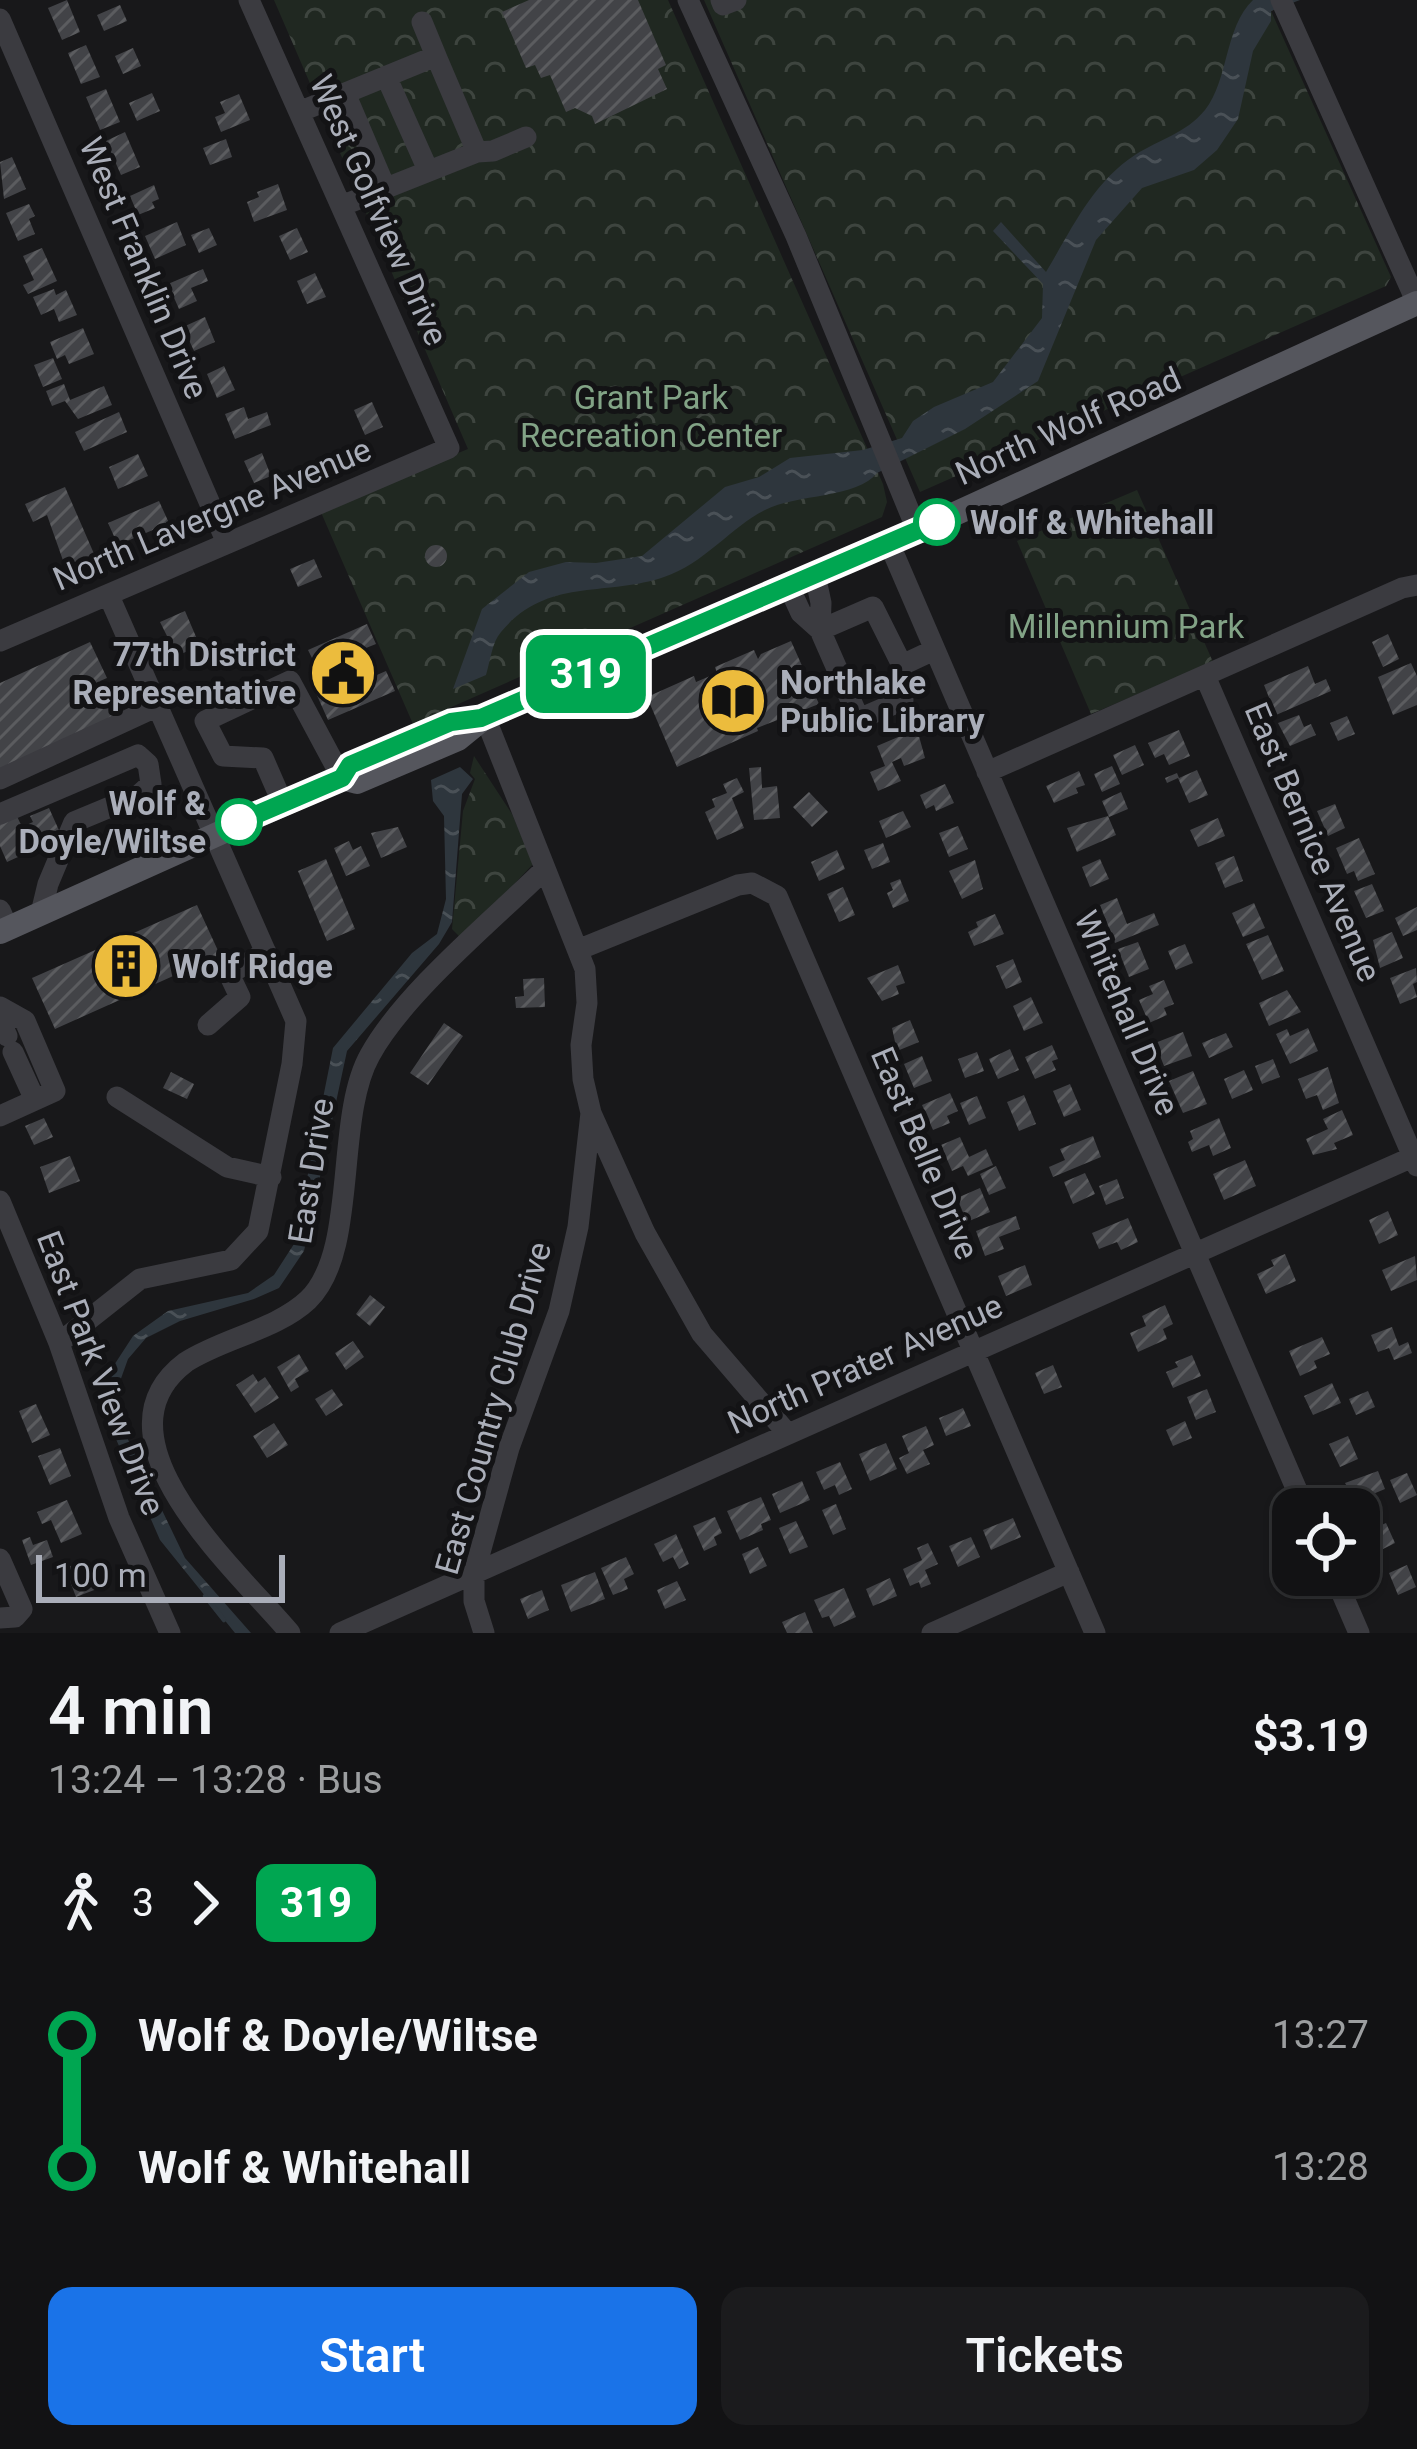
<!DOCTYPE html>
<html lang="en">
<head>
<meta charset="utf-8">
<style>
  body { margin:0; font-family:Roboto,sans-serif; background:#1b1b1d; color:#f1f3f6; height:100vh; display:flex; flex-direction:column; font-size:45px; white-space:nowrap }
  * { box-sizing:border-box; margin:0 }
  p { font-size:39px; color:#9c9ea0 }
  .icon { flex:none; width:66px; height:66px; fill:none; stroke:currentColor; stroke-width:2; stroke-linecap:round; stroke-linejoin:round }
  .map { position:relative; height:1633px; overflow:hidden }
  .sheet { display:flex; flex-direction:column; background:#121214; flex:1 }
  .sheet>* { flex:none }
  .badge { padding:0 24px; border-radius:18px; font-size:42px; line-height:78px }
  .fabs { position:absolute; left:1272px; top:1488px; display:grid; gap:24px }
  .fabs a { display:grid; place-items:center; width:108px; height:108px; border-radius:24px; background:#121214; box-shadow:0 3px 9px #0004,0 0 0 3px #313234; font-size:60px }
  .scale { position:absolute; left:36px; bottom:30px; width:249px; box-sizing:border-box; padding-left:12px; border:6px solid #aaaeb9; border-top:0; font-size:33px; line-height:42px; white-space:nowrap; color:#aaaeb9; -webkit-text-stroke:9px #131315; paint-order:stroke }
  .map>.badge { position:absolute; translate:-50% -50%; box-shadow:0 0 0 6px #fff }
  .legs { display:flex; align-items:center; gap:18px; height:132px; padding:0 48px; font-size:39px }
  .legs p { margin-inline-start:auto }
  .summary { display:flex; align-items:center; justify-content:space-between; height:204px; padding:0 48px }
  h1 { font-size:66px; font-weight:600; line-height:90px }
  .cta { display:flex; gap:24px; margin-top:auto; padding:24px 48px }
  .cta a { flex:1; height:138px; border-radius:24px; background:#1a73e8; color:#fff; font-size:48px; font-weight:600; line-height:138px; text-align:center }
  .cta a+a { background:#1b1b1d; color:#f1f3f6 }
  ul { padding:0 48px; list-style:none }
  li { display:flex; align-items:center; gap:42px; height:132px; font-size:45px }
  li i { display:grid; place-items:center; width:18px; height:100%; margin:0 15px; background:currentColor }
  li i::after { content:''; width:30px; height:30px; margin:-15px; border:9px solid; border-radius:50%; background:#121214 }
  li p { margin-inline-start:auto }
  li:first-child i { background:linear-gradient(#0000 50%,currentColor 0) }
  li:last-child i { background:linear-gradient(currentColor 50%,#0000 0) }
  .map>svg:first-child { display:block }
  .park { fill:url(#park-crowns) }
  .water { fill:url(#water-ripples) }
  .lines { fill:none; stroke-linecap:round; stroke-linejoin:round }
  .stream { stroke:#2e363d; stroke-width:4.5 }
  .building { fill:url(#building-hatch) }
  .minor { stroke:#3b3b40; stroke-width:21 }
  .major { stroke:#55565d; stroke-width:24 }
  .line-1-casing { stroke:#fff; stroke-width:27 }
  .line-1 { stroke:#00a651; stroke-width:18 }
  .stop-1-dot { fill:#fff; stroke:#00a651; stroke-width:6 }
  .labels { text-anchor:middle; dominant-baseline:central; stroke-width:10; stroke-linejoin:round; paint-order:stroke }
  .street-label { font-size:33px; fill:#aaaeb9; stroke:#131315 }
  .park-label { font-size:33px; fill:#82a386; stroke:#131315 }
  .stop-label { font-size:33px; font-weight:bold; fill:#aaaeb9; stroke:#131315; text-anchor:start }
  .poi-label { font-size:33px; font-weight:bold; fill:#aaaeb9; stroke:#131315; text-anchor:start }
</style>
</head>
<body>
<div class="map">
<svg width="1417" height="1633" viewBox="0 0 1417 1633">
  <defs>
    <pattern id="park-crowns" width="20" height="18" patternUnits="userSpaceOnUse" patternTransform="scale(3)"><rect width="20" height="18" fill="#202821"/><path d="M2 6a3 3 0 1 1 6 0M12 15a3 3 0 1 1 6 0" fill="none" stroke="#3e453f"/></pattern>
    <pattern id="water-ripples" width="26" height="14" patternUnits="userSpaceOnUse" patternTransform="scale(3)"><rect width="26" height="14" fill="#2e363d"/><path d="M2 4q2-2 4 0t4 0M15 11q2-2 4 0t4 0" fill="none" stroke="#4a5157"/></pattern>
    <pattern id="building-hatch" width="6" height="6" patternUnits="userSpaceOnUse" patternTransform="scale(3)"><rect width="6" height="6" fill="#424347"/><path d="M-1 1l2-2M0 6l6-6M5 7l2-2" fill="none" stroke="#5b5c5f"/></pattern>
  </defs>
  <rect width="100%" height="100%" fill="#18181a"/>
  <path class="park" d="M274,0H668L883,484L887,502L882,517L413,724L320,510L468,449Z
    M704,0H1296L1271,11L1391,277L1386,286L920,492Z
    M1137,490L1213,662L1091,714L1017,541Z
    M474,756L512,814L533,864L462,939L452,929L463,811L475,779L470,773Z"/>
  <path class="water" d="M1253,0H1300L1271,11V21L1253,51L1238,119L1217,150L1194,170L1142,188L1096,240L1038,381L965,429L877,473C858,498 796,494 765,510C732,526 704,564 664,577C606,597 546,577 501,632C492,642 490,662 486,675L453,689L482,609L529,572L566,562L596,563L642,556L725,487L759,477L790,458L863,450L902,438L913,421L934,407L993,382L1042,318L1043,284L993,231L1001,222L1046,272C1072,229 1092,183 1135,155C1160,139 1185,134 1205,110C1229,80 1224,28 1253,0Z
    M460,767L473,779L462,794L452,922L439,944L347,1051L304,1251L279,1288L254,1299L180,1321L146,1338L128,1359L119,1384L122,1427L185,1558L251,1633H235L160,1540L109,1423L107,1376L133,1336L168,1311L248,1293L274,1275L294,1244L333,1048L412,953L437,934L446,899L444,816L433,801L431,780Z"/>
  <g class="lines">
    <path class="stream" d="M205,1596L224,1620"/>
  </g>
  <path class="building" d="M67,0L80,32L62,40L48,8Z
    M529,0H638L666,65L658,69L667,89L595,124L592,116L575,108L566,112L550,75L541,78L535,65L526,68L502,12Z
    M120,5L127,21L104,31L97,15Z
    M86,45L100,77L81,84L68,53Z
    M133,48L141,66L123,74L115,56Z
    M106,89L120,122L100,130L86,97Z
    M152,93L160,111L137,121L129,103Z
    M239,94L250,120L221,132L215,117L225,113L220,102Z
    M125,132L140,167L121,175L106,141Z
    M226,139L232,157L210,165L203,148Z
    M12,157L26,189L4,199L0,162Z
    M278,184L287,210L254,222L247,202L259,197L257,192Z
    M154,185L159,199L152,202L155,208L138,215L130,196Z
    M29,204L35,216L29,219L35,234L18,241L6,213Z
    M177,222L186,245L155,259L145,236Z
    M209,228L217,245L199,253L191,235Z
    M297,228L308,252L290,260L279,236Z
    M42,248L57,281L28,294L23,285L34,280L23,256Z
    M203,269L208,281L191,288L197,301L179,309L168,284Z
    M315,273L326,297L307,304L297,281Z
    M54,289L56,295L66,290L77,315L59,322L54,309L41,315L33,297Z
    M205,317L215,342L194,351L183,327Z
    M83,328L94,354L69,364L65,355L57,359L50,342Z
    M53,358L62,379L43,387L34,365Z
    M224,366L235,390L217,398L207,374Z
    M64,384L70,400L104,386L112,405L78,419L65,401L52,406L46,391Z
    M372,402L383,427L365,435L354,410Z
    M244,407L248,419L267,412L271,425L235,439L225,414Z
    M119,412L127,432L84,451L75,432Z
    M262,453L271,476L254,483L244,461Z
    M138,454L148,476L118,489L109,467Z
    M65,487L95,556L87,560L89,565L77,570L74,565L66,569L47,515L33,522L25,504Z
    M159,501L169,523L118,545L108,523Z
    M425 556a11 11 0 1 1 22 0a11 11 0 1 1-22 0Z
    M314,559L322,577L298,587L290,569Z
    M185,611L200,646L169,659L161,641L168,638L160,622Z
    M367,624L376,644L351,654L363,681L386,671L395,691L328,720L311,682L328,675L321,659L314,662L308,650Z
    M1388,634L1399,659L1383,667L1372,642Z
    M791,641L819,704L757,728L758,731L677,767L647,697L694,676L696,682L717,673L715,667L754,650L758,659L761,654Z
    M90,642L107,678L100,681L117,717L0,770V683Z
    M1411,663L1417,676V705L1393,715L1378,677Z
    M1308,666L1315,684L1326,679L1331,691L1276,715L1264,685Z
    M1299,715L1304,727L1311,724L1316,735L1290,746L1278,723Z
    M1347,716L1355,734L1338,741L1330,723Z
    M917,729L925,758L904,766L901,758L892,762L901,781L878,791L870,772L885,766L877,746Z
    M1179,730L1190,756L1169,765L1164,754L1155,758L1148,743Z
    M1135,745L1144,765L1122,775L1113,755Z
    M1112,766L1120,784L1102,792L1094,774Z
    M761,767L762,788L777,786L780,818L754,820L749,768Z
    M1197,770L1208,795L1189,803L1178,778L1167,783L1165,778L1177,773L1179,778Z
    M1079,771L1085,785L1076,788L1078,793L1054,803L1046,786Z
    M737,778L744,792L732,798L744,828L717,840L705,812L715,807L712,799L727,793L723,784Z
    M945,784L954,803L936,811L934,805L926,809L920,795Z
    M809,792L828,812L812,827L793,807Z
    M1121,792L1128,809L1109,817L1102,801Z
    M1335,804L1345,828L1328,836L1317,811Z
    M49,808L62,837L7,862L0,846V819L15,812L22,827L33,822L30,816Z
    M903,811L911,827L886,838L879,821Z
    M1108,816L1116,835L1077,852L1067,828Z
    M1218,818L1225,836L1198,847L1190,830Z
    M958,826L968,849L949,857L939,833Z
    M398,827L407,847L381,858L371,833Z
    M1359,838L1375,874L1358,881L1354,871L1347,874L1336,848Z
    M349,841L353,850L361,846L370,866L346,876L334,848Z
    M883,843L890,862L872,869L864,850Z
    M837,850L845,869L819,881L811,862Z
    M1234,856L1243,881L1225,888L1215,863Z
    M326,859L355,929L327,941L298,871Z
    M1100,859L1109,879L1090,887L1082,867Z
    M975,860L983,889L962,899L949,871Z
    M900,879L909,901L893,908L887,893L893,890L890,883Z
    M1372,884L1384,911L1366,918L1354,891Z
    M843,887L855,915L839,922L827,894Z
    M1117,898L1127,924L1154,913L1159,925L1115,943L1100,905Z
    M1254,903L1265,928L1243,937L1232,913Z
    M197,905L220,955L55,1029L32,978Z
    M1417,907V930L1403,936L1395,918Z
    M995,914L1004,934L974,946L968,932L978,927L976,922Z
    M1392,932L1403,958L1380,968L1373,940Z
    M1268,935L1284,971L1262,980L1246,944Z
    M1138,942L1149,969L1129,977L1118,949Z
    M1185,944L1193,963L1176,970L1168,951Z
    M1013,959L1022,982L1006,989L996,966Z
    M898,965L905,983L896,986L899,994L882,1001L867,978Z
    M1416,968L1417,982L1413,984L1417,997L1400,1004L1390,978Z
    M544,978L545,1007L516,1008L515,997L524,996L523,979Z
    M1164,980L1174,1004L1164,1008L1167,1015L1149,1023L1139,1000L1153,994L1149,986Z
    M1287,990L1301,1012L1269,1026L1259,1003Z
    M1031,997L1043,1023L1024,1031L1013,1006Z
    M910,1020L919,1042L897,1051L892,1028Z
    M444,1023L463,1036L428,1085L410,1073Z
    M1308,1028L1318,1051L1290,1064L1276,1034L1287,1029L1290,1036Z
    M1183,1032L1192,1056L1164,1066L1155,1043Z
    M1226,1033L1233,1047L1209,1058L1202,1043Z
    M1052,1045L1058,1059L1052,1061L1056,1070L1035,1079L1025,1057Z
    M1010,1049L1019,1070L998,1079L989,1059Z
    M977,1052L984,1071L965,1078L958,1059Z
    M922,1056L932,1081L914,1088L904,1064Z
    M1273,1059L1280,1077L1262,1084L1255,1066Z
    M1328,1067L1339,1103L1323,1110L1317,1095L1306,1099L1298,1079Z
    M1244,1070L1253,1090L1232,1099L1224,1079Z
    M1193,1071L1207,1104L1183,1113L1169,1081Z
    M171,1072L194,1084L187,1099L163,1088Z
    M1070,1084L1081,1110L1064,1117L1053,1091Z
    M950,1093L958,1111L947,1116L950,1123L933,1130L922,1105Z
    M1024,1095L1036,1124L1019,1131L1007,1102Z
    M977,1096L986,1118L969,1125L960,1103Z
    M1342,1110L1353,1135L1334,1143L1337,1149L1313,1155L1306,1139L1328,1129L1323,1119Z
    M44,1118L53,1137L34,1145L25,1126Z
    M1219,1118L1231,1148L1213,1156L1209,1145L1192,1152L1188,1142L1193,1139L1190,1131Z
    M1093,1136L1101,1157L1053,1177L1049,1167L1065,1160L1060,1149Z
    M960,1137L969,1157L986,1149L993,1165L968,1176L963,1166L952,1171L941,1145Z
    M70,1156L80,1181L49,1193L40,1167Z
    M1245,1160L1256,1186L1224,1200L1213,1174Z
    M996,1166L1006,1188L989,1195L980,1174Z
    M1085,1173L1095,1194L1073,1204L1064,1182Z
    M1117,1179L1124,1198L1106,1205L1099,1186Z
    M980,1188L990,1212L967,1222L957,1198Z
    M1388,1211L1398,1235L1379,1244L1369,1220Z
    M1016,1216L1020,1229L999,1237L1004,1249L985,1256L976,1231Z
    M1128,1218L1138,1242L1121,1250L1117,1242L1099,1249L1092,1233Z
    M1285,1254L1296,1281L1266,1294L1257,1274L1274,1266L1271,1260Z
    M1415,1256L1417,1280L1391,1291L1382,1270Z
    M1025,1265L1032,1285L1006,1296L998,1276Z
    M370,1295L385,1307L370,1326L356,1314Z
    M1165,1305L1173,1324L1163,1329L1167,1339L1138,1352L1130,1333L1146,1326L1142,1316Z
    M1392,1327L1399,1346L1408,1342L1412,1353L1394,1360L1389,1348L1378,1352L1371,1335Z
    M1322,1337L1330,1354L1314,1361L1317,1368L1300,1376L1289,1351Z
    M353,1341L364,1357L346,1370L335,1353Z
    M299,1354L309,1371L295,1379L299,1387L291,1392L277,1367Z
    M1192,1355L1201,1376L1173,1388L1166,1372L1178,1367L1175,1362Z
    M1053,1365L1062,1387L1044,1394L1035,1373Z
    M253,1374L258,1382L265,1377L279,1398L255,1413L236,1385Z
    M1332,1383L1341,1403L1313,1415L1304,1396Z
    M332,1389L343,1405L326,1416L315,1399Z
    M1207,1389L1216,1412L1196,1420L1187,1397Z
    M1368,1391L1375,1407L1356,1415L1349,1399Z
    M36,1404L50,1435L32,1443L19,1411Z
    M963,1408L971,1426L946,1436L939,1418Z
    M1185,1421L1192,1438L1173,1446L1166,1430Z
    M274,1423L288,1445L267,1458L253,1436Z
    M926,1426L934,1445L923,1450L930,1464L907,1474L899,1458L909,1453L902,1436Z
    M1348,1436L1358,1459L1340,1467L1329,1444Z
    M886,1443L897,1469L870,1481L859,1454Z
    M60,1448L71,1476L50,1485L38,1456Z
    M840,1462L852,1489L839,1495L835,1485L824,1490L816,1472Z
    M1378,1471L1385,1489L1373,1494L1376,1501L1359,1507L1345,1483Z
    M1407,1473L1417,1495L1400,1503L1390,1480Z
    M802,1481L810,1500L780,1513L772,1494Z
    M761,1497L771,1520L761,1524L763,1530L740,1540L727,1511Z
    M67,1500L82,1534L61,1543L51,1520L42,1524L37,1512Z
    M836,1504L846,1529L833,1535L822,1510Z
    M715,1517L722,1533L714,1537L717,1545L704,1551L693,1526Z
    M1013,1518L1021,1537L991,1550L983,1530Z
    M796,1521L808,1547L790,1554L779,1528Z
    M1386,1523L1395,1543L1379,1551L1370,1530Z
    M676,1534L689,1564L679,1569L673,1557L663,1562L654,1544Z
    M30,1537L33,1545L47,1540L53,1557L31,1565L22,1540Z
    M971,1537L980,1557L958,1567L949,1546Z
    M928,1543L938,1564L925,1570L931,1584L921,1588L919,1582L910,1586L903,1569L922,1560L917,1548Z
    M758,1547L767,1566L750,1574L742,1554Z
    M626,1557L634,1574L624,1579L628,1589L613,1595L601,1568Z
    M86,1560L90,1571L95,1569L102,1587L76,1597L65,1568Z
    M1407,1565L1416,1587L1398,1595L1389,1573Z
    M595,1572L605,1599L571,1612L561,1585Z
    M890,1578L897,1596L873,1606L866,1589Z
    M677,1581L686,1600L665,1609L657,1590Z
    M844,1588L856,1617L834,1627L829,1616L822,1618L814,1600Z
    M542,1590L549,1610L528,1619L520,1599Z
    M805,1612L813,1633H787L782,1622Z"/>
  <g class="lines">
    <path class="minor" d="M688,0L796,236L917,530
      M721,0L723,5L736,0
      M1281,0L1417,303
      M0,19L227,543
      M422,22L436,56
      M386,76L428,170
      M345,93L385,187
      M299,112L436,56L477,152L341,206
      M477,152L493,151L526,137
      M889,543L1305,1509
      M815,575L821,603L820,630
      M789,587L801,613L820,630L859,719L903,700L902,665L934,650
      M820,630L873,607L902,665
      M0,641L449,448L249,0
      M1205,676L1417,1166
      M987,772L1402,588L1417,585
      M0,779L158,706
      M283,804L263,758L223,756L205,721L290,681L342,778
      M0,814L138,755L148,764L151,784L139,795L74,822L48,884L41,913
      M0,910L8,928
      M580,949L738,885L752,883L777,896L1095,1633
      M0,1007L25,1021L55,1091L0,1116
      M0,1021L7,1036
      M208,1025L240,997L229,974L266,952
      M13,1052L35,1100
      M117,1097L227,1167L271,1177
      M591,1113L645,1233L702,1334L788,1434
      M0,1201L59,1343L119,1518L170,1633
      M59,1343L140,1279L231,1260L258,1231L292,1064L296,1021L109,596
      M0,1559L22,1609L15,1617L0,1618
      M1334,1575L1359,1633
      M290,1633C240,1573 85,1438 186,1362C223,1338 276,1330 308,1300C359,1251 334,1119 370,1055C404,993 492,921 545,869
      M340,1633L1417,1155
      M484,1633L474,1601V1574L509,1448L559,1311L578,1227L591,1113L583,1079L581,1045L587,1003L585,969L485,717
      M932,1633L1069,1572"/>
    <path class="major" d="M342,778L357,782L458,739L485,717L937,522L1417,303
      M0,932L342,778L350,765L451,722L480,719"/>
  </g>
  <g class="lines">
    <g class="line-1-casing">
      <path id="line-1" d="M239,822L342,778L350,765L451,722L481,718L937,522"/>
    </g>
    <use href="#line-1" class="line-1"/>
  </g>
  <defs>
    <g id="civic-disc" transform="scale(3.45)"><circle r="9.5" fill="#ecbc3d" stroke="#131315"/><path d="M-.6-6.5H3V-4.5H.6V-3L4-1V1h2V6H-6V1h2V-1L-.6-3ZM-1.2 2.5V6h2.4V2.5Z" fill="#111"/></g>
    <g id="library-disc" transform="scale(3.45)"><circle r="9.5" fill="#ecbc3d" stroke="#131315"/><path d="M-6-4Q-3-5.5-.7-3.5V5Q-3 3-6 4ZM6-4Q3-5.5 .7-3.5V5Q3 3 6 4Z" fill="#111"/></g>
    <g id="building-disc" transform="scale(3.45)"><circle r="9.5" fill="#ecbc3d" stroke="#131315"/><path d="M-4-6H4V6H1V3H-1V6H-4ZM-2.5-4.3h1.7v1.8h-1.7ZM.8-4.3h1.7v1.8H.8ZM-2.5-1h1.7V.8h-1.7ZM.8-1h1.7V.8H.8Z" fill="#111"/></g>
  </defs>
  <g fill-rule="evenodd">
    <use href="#civic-disc" x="343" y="673"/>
    <use href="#library-disc" x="733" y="701"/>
    <use href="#building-disc" x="126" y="966"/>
  </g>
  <g class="stop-1-dot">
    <circle cx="937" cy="522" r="21"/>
    <circle cx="239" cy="822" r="21"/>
  </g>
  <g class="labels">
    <g class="street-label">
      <text transform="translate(379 210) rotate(66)">West Golfview Drive</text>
      <text transform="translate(144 268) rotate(67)">West Franklin Drive</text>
      <text transform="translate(1068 426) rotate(-24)">North Wolf Road</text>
      <text transform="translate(212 514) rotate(-23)">North Lavergne Avenue</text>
      <text transform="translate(1313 842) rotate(67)">East Bernice Avenue</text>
      <text transform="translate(1127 1013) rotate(67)">Whitehall Drive</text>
      <text transform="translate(925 1153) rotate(67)">East Belle Drive</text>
      <text transform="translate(311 1171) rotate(-81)">East Drive</text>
      <text transform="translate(865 1364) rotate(-24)">North Prater Avenue</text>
      <text transform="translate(101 1373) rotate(69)">East Park View Drive</text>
      <text transform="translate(493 1408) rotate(-74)">East Country Club Drive</text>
    </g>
    <g class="park-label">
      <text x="651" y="397">Grant Park<tspan x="651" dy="38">Recreation Center</tspan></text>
      <text x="1126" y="626">Millennium Park</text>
    </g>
    <g class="stop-label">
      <text x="970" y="522">Wolf &amp; Whitehall</text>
      <text x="206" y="803" text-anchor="end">Wolf &amp;<tspan x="206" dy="38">Doyle/Wiltse</tspan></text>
    </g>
    <g class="poi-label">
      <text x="296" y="654" text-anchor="end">77th District<tspan x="296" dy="38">Representative</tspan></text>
      <text x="780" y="682">Northlake<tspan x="780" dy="38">Public Library</tspan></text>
      <text x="172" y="966">Wolf Ridge</text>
    </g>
  </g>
</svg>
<div class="fabs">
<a><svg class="icon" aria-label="locate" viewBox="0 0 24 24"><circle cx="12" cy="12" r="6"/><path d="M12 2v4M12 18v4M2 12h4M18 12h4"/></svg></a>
</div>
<div class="scale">100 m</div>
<b class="badge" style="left:586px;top:674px;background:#00a651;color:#fff">319</b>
</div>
<section class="sheet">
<div class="summary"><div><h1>4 min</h1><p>13:24 – 13:28 · Bus</p></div><b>$3.19</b></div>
<div class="legs"><svg class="icon" aria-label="walk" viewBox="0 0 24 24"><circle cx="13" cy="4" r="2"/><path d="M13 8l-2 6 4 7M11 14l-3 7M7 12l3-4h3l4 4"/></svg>3<svg class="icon" aria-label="forward" viewBox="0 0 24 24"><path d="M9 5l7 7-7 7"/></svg><b class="badge" style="background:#00a651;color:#fff">319</b></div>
<ul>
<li><i style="color:#00a651"></i><b>Wolf &amp; Doyle/Wiltse</b><p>13:27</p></li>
<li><i style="color:#00a651"></i><b>Wolf &amp; Whitehall</b><p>13:28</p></li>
</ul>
<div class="cta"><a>Start</a><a>Tickets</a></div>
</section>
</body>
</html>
